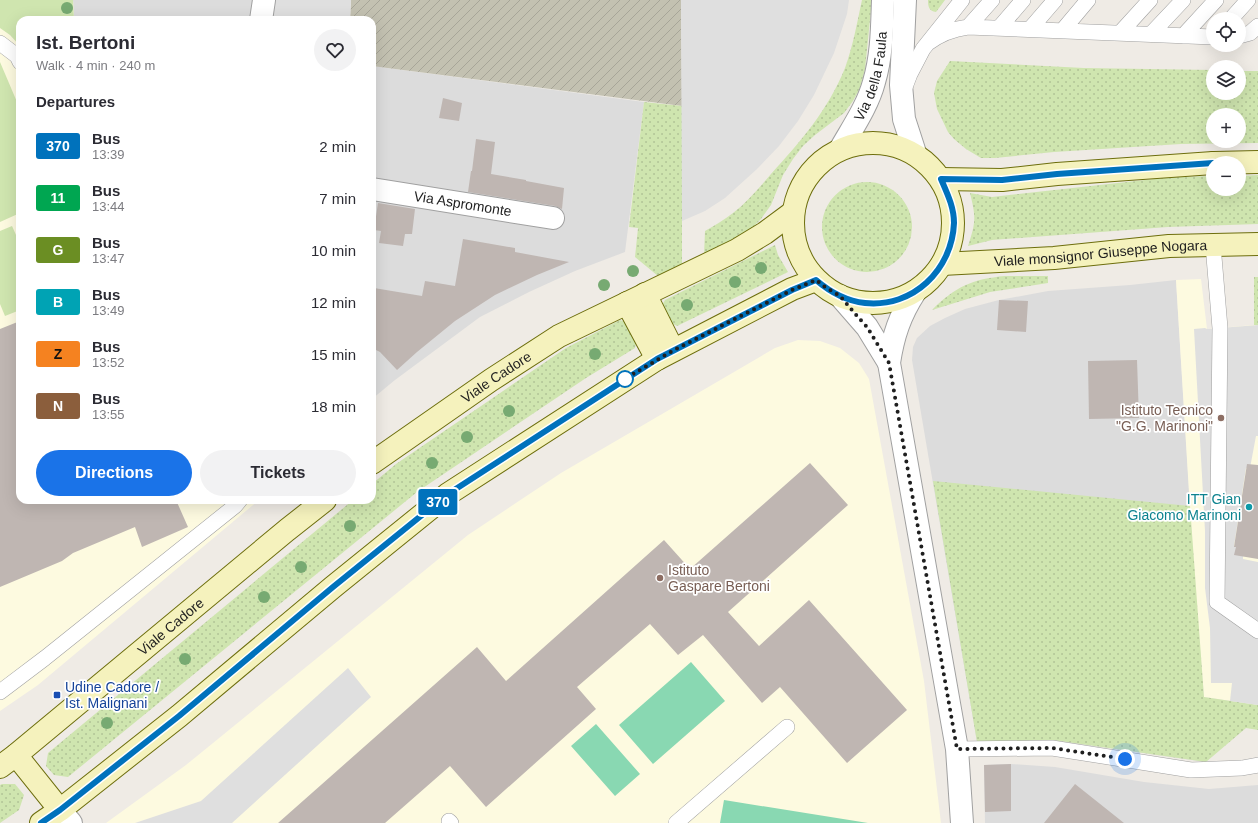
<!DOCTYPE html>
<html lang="en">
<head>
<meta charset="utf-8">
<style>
  body { margin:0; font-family:Helvetica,sans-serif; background:#f2f2f3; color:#2b2b33; height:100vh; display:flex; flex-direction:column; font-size:15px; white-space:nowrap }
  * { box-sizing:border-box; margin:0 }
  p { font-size:13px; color:#7c7c81 }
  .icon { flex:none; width:22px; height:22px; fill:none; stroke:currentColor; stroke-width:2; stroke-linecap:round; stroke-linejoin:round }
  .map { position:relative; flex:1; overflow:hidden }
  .drawer { position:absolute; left:16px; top:16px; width:360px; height:488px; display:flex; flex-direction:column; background:#fff; border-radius:12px; box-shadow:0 4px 16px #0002 }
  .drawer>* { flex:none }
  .badge { padding:0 8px; border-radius:3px; font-size:14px; line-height:26px }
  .fabs { position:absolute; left:1206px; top:12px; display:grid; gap:8px }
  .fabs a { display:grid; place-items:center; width:40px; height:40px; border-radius:50%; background:#fff; box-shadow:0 4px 16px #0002; font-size:20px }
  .you { position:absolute; width:20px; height:20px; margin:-10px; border:3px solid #fff; border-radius:50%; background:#1a73e8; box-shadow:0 0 0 6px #1a73e833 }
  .map>.badge { position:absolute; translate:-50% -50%; box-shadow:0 0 0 2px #fff }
  h2 { padding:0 20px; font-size:15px; line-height:36px }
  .round { display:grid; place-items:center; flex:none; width:42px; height:42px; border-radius:21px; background:#f2f2f3 }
  .head { display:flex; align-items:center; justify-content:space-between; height:68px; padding:0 20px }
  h1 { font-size:19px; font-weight:600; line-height:30px }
  .cta { display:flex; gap:8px; margin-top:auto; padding:8px 20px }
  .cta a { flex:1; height:46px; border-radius:24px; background:#1a73e8; color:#fff; font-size:16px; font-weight:600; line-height:46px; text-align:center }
  .cta a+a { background:#f2f2f3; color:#2b2b33 }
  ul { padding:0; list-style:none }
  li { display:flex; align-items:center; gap:12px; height:52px; padding:0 20px }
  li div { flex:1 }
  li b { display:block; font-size:15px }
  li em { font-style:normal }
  li .badge { min-width:44px; font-weight:700; text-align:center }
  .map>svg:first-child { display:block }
  .residential { fill:#dcdcdc }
  .education { fill:#fdfae0 }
  .construction { fill:url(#construction-furrows) }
  .grass { fill:url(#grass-dots); fill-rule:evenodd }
  .garden { fill:#cfe5af }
  .pitch { fill:#89d8b2 }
  .parking { fill:#dfdfdf }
  .building { fill:#bfb6b2 }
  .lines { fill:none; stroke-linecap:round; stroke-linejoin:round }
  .service-casing { stroke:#a0a0a0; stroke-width:16 }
  .minor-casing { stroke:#a0a0a0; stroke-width:24 }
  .tertiary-casing { stroke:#a0a0a0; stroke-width:24 }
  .secondary-casing { stroke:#6d6e0d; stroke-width:24 }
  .service { stroke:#fff; stroke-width:15 }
  .minor { stroke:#fff; stroke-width:22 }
  .tertiary { stroke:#fff; stroke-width:22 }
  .secondary { stroke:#f5f2bd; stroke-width:22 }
  .tree { fill:#77aa72 }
  .line-casing { stroke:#fff; stroke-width:9 }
  .line { stroke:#0072bc; stroke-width:6 }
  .walk { stroke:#1f1f1f; stroke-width:4; stroke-dasharray:0 7.2 }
  .stop-dot { fill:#fff; stroke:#0072bc; stroke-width:2 }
  .education-dot { fill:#8d6e63; stroke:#fff; stroke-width:1.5 }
  .culture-dot { fill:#0f9aa8; stroke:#fff; stroke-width:1.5 }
  .transit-dot { fill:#1a4fb4; stroke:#fff; stroke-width:1.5 }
  .labels { text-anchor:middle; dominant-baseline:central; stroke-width:3.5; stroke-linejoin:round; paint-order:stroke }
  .street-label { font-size:14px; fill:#1f1f1f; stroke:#fff }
  .education-label { font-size:14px; fill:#785e54; stroke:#fff; text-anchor:end }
  .culture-label { font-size:14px; fill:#0d838f; stroke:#fff; text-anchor:end }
  .transit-label { font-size:14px; fill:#164399; stroke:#fff; text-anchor:start }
</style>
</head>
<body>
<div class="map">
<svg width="1258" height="823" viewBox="0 0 1258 823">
  <defs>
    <pattern id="construction-furrows" width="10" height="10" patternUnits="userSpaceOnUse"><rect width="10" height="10" fill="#c3c1b1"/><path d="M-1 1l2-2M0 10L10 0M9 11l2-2" fill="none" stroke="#a7a598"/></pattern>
    <pattern id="grass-dots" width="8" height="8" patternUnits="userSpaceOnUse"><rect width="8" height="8" fill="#cfe5af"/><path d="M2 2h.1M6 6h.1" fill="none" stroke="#b1c496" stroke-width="1.8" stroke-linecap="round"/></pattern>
  </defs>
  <rect width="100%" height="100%" fill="#efebe5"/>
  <path class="residential" d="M73,0H254L251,20H74Z
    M372,66L644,102L625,252L575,271L529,292L480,317L395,380L372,399Z
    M1176,280L1206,762L1053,740L977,742L912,360L913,347L917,338L930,326L945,318L965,309L999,300L1048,291L1130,285Z
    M1011,764L1055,767L1144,782L1209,789L1258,785V823H985L984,765Z"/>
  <path class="education" d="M0,0H73L74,20H20V500H259L38,685L0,711Z
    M1254,277H1258V705L1204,697L1194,574L1176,280L1201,279L1207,329L1254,325Z
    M798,340L820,341L840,348L859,363L869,379L924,681L941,823H106L186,765L468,535L561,473L775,348Z"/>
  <path class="construction" d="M351,0H681L682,106L372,66V20H350Z"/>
  <path class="grass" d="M862,0H872L865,69L860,88L853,101L844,113L815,135L803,146L793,159L783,175L771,205L761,219L749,231L704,255L705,231C714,226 724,220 733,213C747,202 759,188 771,174C801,141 828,110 845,68C853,46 857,23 862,0Z
    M928,0H945L936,12C929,11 928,7 928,0Z
    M950,61L1084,68L1213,70V93H1239V71H1258V143L1181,144L1054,152L995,158H981L966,149L954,139L948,132L937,109L934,93L937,81ZM1213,115H1239V141H1213Z
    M644,102L682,106V269L658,276L635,257L638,228L629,227Z
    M1258,175V224L1168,227L992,240L968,246C976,222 976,217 970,193L992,197L1172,177L1213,176V189H1239V176Z
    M822 227a45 45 0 1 1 90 0a45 45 0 1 1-90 0Z
    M775,245L778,255L788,272L677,326L665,320L660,309L665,300Z
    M1005,276H1048V283L990,292L932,310C955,287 972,279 1005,276Z
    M1254,277H1258V325H1254Z
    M620,320L631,324L638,336L635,348L586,378L417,492L68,777L54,775L46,766L48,753L353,500H372V484L396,464L566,348Z
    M933,481L1190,506L1204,697L1258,705V730L1246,728L1206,762L1053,740L977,742Z
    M2,784H15L24,795L19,810L0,823V785Z"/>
  <path class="garden" d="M0,0H73L74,20H20V46L10,35L0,28Z
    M0,62L20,109V213L0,222Z
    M12,226L20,244V310L5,316L0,304V231Z"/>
  <path class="pitch" d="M691,662L725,701L653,764L619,725Z
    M596,724L640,774L615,796L571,746Z
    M724,800L868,823H720Z"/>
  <path class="parking" d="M264,0H351L350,20H261Z
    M681,0H849L847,14L834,53L814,95L798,121L779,146L757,169L725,198L705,211L682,221Z
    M1258,325V436H1256L1250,468H1246L1234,546L1236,547L1243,556V559L1258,562V705L1230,701L1232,683H1211L1210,628L1205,588V531L1194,329L1205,328L1207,329Z
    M348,668L371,697L232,823H135L201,801Z"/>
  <path class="building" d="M443,98L462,103L459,121L439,118Z
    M476,139L495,142L491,174L526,180V181L564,188L562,209L555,206L468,192L471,171H472Z
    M378,203L415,209L412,234H405L403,246L379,243L381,231L374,230Z
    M463,239L515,248V252L569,262L537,275L495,295L455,321L417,352L397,370L380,352L372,348V300L374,288L422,296L425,281L455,286Z
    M999,300L1028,301L1026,332L997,330Z
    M20,321V500H176L188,527L142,547L135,527L73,553L62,561L0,587V329Z
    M1137,360L1139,418L1089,419L1088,361Z
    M810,463L848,505L728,612L759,646L809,600L907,710L847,763L780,687L762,703L703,635L678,655L650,624L577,687L596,709L486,807L450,766L385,823H278L477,647L506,681L664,540L690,569Z
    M1247,464L1258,465V559L1234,555L1236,547H1234Z
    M1011,764V811L985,812L984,765Z
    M1075,784L1124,823H1044Z"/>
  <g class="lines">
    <g class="service-casing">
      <path id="service" d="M1231,19L1248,0
        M968,27L992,0
        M999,28L1023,0
        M1030,29L1055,0
        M1062,31L1088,0
        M1120,33L1150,0
        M1151,34L1183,0
        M1183,36L1216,0
        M1239,36L1250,33L1258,26
        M0,43L17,56L20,62
        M928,43C940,34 953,29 968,27L1213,37
        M905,87L910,74L923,49L962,0
        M1213,245L1220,328L1217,602L1258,631
        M0,692L45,658L235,506L240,500
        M957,749L1052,748L1191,770L1242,768L1258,765
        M449,821L451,823
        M676,823L787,727"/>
    </g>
    <g class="minor-casing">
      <g id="minor">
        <path d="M261,20L264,0"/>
        <path id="s1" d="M372,189L553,218"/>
        <path d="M60,810L71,823"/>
      </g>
    </g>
    <g class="tertiary-casing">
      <g id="tertiary">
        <path d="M905,0L901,85L904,119L915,153"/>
        <path id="s2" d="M841,148C853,127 868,105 874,82C882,55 882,28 883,0"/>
        <path d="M915,292C900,315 893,336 889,363L957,749L962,823"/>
        <path d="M840,296L867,327L889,363"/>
      </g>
    </g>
    <g class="secondary-casing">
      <g id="secondary">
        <circle cx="873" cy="223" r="80"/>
        <path d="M1214,163L1258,162"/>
        <path d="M941,179L1002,180L1057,174L1213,163"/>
        <path id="s3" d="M942,264L1054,258L1169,246L1258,244"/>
        <path d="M645,294L673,350"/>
        <path d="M627,303L657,359"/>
        <path id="s4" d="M372,463L491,380L559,336L737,250L765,233L792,213"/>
        <path d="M16,755L60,810"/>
        <path id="s5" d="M0,767L16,755L287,530L325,500"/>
        <path d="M41,823L60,810L179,716L333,587L448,494L657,359L792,289L816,280"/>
      </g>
    </g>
    <use href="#service" class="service"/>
    <use href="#minor" class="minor"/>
    <use href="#tertiary" class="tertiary"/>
    <use href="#secondary" class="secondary"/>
  </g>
  <g class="tree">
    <circle cx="67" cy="8" r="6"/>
    <circle cx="761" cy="268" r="6"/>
    <circle cx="633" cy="271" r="6"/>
    <circle cx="735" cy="282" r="6"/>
    <circle cx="604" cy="285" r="6"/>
    <circle cx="687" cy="305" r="6"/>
    <circle cx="595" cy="354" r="6"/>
    <circle cx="509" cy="411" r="6"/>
    <circle cx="467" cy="437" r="6"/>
    <circle cx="432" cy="463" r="6"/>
    <circle cx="350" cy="526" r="6"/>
    <circle cx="301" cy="567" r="6"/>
    <circle cx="264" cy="597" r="6"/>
    <circle cx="185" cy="659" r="6"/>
    <circle cx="107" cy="723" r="6"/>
  </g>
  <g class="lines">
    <g class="line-casing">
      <path id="line" d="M41,823L60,810L179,716L333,587L448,494L657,359L792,290L816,280C830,292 846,301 865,303C913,308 952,270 954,223C954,207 947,193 941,179L1002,180L1057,174L1213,163"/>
    </g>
    <use href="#line" class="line"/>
    <path class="walk" d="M625,379L623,380L674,350L792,290L816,280L825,287L840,296L858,317L867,327L889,363L957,749L1052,748L1125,759"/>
  </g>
  <circle class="stop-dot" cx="625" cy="379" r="8"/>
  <g class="education-dot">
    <circle cx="1221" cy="418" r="4"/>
    <circle cx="660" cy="578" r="4"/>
  </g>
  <circle class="culture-dot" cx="1249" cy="507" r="4"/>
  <rect class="transit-dot" x="53" y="691" width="8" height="8" rx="2"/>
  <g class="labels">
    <g class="street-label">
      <text stroke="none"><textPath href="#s2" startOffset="79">Via della Faula</textPath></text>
      <text stroke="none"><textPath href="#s1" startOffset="92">Via Aspromonte</textPath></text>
      <text stroke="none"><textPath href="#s3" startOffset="159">Viale monsignor Giuseppe Nogara</textPath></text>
      <text stroke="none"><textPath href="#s4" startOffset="151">Viale Cadore</textPath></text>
      <text stroke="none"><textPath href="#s5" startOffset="221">Viale Cadore</textPath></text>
    </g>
    <g class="education-label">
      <text x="1213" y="410">Istituto Tecnico<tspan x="1213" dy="16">"G.G. Marinoni"</tspan></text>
      <text x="668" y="570" text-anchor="start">Istituto<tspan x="668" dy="16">Gaspare Bertoni</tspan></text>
    </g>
    <g class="culture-label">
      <text x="1241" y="499">ITT Gian<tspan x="1241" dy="16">Giacomo Marinoni</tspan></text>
    </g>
    <g class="transit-label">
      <text x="65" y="687">Udine Cadore /<tspan x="65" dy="16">Ist. Malignani</tspan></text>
    </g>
  </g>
</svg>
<div class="fabs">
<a><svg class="icon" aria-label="locate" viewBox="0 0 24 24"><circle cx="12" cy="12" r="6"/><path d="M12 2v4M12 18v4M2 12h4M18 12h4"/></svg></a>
<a><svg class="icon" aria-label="layers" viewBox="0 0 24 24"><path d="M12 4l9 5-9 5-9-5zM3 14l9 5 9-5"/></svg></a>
<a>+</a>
<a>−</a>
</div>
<div class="you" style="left:1125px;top:759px"></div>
<b class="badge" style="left:438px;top:502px;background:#0072bc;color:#fff">370</b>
<section class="drawer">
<div class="head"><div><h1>Ist. Bertoni</h1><p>Walk · 4 min · 240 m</p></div><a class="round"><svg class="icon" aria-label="heart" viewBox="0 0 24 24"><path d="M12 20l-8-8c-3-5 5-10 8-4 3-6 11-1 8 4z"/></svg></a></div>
<h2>Departures</h2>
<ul>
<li><span class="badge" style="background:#0072bc;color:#fff">370</span><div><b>Bus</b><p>13:39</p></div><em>2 min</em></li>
<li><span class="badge" style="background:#00a651;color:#fff">11</span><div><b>Bus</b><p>13:44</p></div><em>7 min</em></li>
<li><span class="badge" style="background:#6b8e23;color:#fff">G</span><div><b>Bus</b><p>13:47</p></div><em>10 min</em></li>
<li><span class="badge" style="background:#00a3b4;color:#fff">B</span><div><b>Bus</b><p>13:49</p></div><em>12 min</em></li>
<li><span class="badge" style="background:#f58220;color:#111">Z</span><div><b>Bus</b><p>13:52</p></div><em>15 min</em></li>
<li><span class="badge" style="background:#8b5e3c;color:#fff">N</span><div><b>Bus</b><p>13:55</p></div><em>18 min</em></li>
</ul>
<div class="cta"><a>Directions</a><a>Tickets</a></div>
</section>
</div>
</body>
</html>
